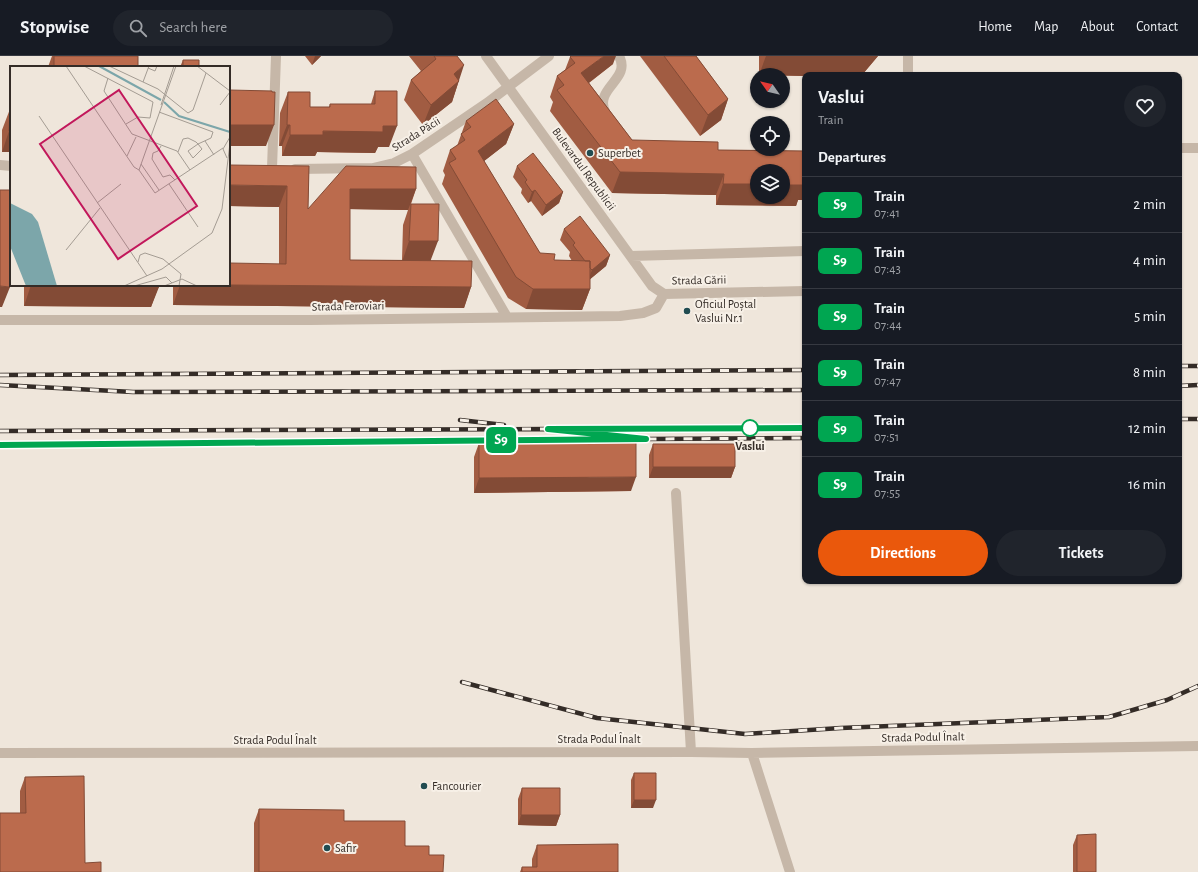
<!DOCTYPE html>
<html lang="en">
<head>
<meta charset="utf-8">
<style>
  body { margin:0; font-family:"Alegreya Sans",sans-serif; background:#20242c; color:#f1f3f6; height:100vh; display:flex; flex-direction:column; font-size:15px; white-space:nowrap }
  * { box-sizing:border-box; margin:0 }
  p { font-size:13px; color:#9ea1a6 }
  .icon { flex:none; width:22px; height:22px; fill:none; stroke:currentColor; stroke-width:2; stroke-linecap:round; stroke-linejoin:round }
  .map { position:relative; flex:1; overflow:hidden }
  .side { position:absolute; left:802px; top:16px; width:380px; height:512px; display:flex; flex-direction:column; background:#171b24; border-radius:8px; box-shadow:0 1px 3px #0004 }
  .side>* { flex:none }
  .badge { padding:0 8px; border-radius:6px; font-size:14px; line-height:26px }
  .needle { width:26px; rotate:304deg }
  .tools { position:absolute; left:750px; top:12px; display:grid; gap:8px }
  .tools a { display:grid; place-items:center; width:40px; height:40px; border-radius:50%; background:#171b24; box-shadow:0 1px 3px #0004; font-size:20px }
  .map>.badge { position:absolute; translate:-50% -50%; box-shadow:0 0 0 2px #fff }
  h2 { padding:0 16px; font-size:15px; line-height:36px }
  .round { display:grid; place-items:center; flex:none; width:42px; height:42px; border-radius:21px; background:#20242c }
  .head { display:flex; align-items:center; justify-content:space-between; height:68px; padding:0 16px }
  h1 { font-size:19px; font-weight:700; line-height:30px }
  .primary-button { display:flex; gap:8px; margin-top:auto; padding:8px 16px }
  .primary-button a { flex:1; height:46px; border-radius:24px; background:#ea580c; color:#fff; font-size:16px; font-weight:700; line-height:46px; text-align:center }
  .primary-button a+a { background:#20242c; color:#f1f3f6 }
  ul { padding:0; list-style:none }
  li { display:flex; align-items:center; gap:12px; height:56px; padding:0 16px; border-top:1px solid #363941 }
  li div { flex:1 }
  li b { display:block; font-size:15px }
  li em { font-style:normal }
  li .badge { min-width:44px; font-weight:700; text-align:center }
  header { display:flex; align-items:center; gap:24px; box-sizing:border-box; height:56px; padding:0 20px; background:#171b24; border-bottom:1px solid #363941 }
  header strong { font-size:19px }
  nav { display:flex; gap:22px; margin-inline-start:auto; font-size:14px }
  .search { width:280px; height:36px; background:#20242c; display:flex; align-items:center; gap:10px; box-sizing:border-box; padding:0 14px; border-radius:22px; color:#9ea1a6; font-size:15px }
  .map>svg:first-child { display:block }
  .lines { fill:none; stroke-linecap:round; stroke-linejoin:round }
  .minor { stroke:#c6b7a8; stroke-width:10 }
  .rail-casing { stroke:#342c27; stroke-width:4.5 }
  .rail { stroke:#f7f0e7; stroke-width:3; stroke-dasharray:9; stroke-linecap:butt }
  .wall { fill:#a15c42; fill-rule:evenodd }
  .shaded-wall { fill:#834b36 }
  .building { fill:#bb6b4d; stroke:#834b36 }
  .line-casing { stroke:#fff; stroke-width:9 }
  .line { stroke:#00a651; stroke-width:6 }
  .poi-dot { fill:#214c51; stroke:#f7f0e7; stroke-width:1.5 }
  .stop-dot { fill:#fff; stroke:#00a651; stroke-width:2 }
  .labels { text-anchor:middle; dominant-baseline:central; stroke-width:4; stroke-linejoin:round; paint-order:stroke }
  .street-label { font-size:12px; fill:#342c27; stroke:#f7f0e7 }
  .poi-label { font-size:12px; fill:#342c27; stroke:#f7f0e7; text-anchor:start }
  .stop-label { font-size:12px; font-weight:bold; fill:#342c27; stroke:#f7f0e7 }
  .inset-river { fill:none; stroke:#7ca6aa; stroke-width:2 }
  .inset-road { fill:none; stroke:#a49c93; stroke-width:1 }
  .view { fill:#c2185b; fill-opacity:0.15; stroke:#c2185b; stroke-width:2 }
  .inset-edge { fill:none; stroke:#342c27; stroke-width:2 }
</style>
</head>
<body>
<header>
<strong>Stopwise</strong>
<div class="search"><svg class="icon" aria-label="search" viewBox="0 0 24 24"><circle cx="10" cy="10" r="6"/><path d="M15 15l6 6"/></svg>Search here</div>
<nav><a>Home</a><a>Map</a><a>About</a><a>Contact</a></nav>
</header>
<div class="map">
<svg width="1198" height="816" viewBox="0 0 1198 816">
  <rect width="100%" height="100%" fill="#efe6db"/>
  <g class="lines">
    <path class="minor" d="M486,0L652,230L664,238L805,235
      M908,19V0
      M606,58C592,32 632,24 619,0
      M1179,92H1198
      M412,98L507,261
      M0,109L11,110
      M272,112L276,0
      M295,113L373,112L394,107L412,98L487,47L549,0
      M631,200L805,195
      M0,264H311L620,260L643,257L656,252L664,238
      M676,437L691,696
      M0,697L691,696L752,697L1198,690
      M752,697L790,816"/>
    <g class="rail-casing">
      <path id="rail" d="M1179,310H1198
        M0,319L805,314
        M0,329L133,336L805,334
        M1179,330L1198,329
        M1179,363H1198
        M460,364L504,369
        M598,373L805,372
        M0,375L549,373L646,383L805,382
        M0,389L600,383
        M462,626L597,662L745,678L841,672L1109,661L1167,644L1198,630"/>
    </g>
    <use href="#rail" class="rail"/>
  </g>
  <path class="wall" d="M52,0H138V11H48Z
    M305,0H321L312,9Z
    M409,0H457L459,24L452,46L423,69L404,44L411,24L421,15Z
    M640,0H696L728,43L721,64L700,80Z
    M759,0H878L862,19H805V20L759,19Z
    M570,1L613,8L589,27L632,84L718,94L805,95V144H798L796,150L716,149V139L612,137L550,55L553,46L550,41L557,20L565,14Z
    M183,4L199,11H180Z
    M375,35L389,91H378L375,97L317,96L315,100H282V90H279L280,57L288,36L310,51H329L330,48H371Z
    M10,53L11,96H2V74Z
    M466,65L514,68L506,88L484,105L540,197L554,204L572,205L569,200L570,196L560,184L564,173L610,199L606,210L590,223V233L582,254L526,253L508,242L442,128L445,119L443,115L450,94L457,90Z
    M309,110L308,153L416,133L411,148L431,205L471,231L464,252L173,249V229H229L279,208V151L229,150ZM350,153L408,154L403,169L402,204H350Z
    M517,110L563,136L559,147L542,160L531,145L528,147L521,137L522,133L513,121Z
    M24,229H159L151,251L24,250Z
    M479,387L631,435L474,437V401Z
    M653,388L735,411L731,422H649V399Z
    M634,717L653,752H631V724Z
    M25,721L85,807L0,816L20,757V735Z
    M522,732L560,759L556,770L518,769V743Z
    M259,753L344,765L429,799L443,816H254V767Z
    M1077,779L1096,816H1073V789Z
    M537,789L618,816H520L522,811H532V803Z"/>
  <path class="shaded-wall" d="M315,0H321L312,9Z
    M604,0H616L613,8L574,38L581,17Z
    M766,0H878L862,19H805V20L759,19Z
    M464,9L452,46L423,69L431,49L454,18Z
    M728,43L721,64L700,80L708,59Z
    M514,68L506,88L470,116L478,95Z
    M229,69H274L266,90H229Z
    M287,69H290L282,90H279Z
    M383,70H397L389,91H378L375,97L317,96L315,100H282L290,79Z
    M9,75H11V96H2Z
    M620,116L724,118L716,139L612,137Z
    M803,123H805V144H798L796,150L716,149L723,128H757V141H783V129Z
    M229,129L287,130L279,151L229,150Z
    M350,133H416L408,154L343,153Z
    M535,134L531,145L528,147L532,136Z
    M563,136L559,147L542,160L546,149Z
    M409,185H438L430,206H402Z
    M610,199L606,210L588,225L592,214Z
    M31,229L159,231L151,251L24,250Z
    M180,229H229L471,231L464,252L173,249Z
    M0,230L10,231L2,251H0Z
    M533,233H590L582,254L526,253Z
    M653,411H735L731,422H649Z
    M636,421L631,435L474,437L479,422Z
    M634,744H656L653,752H631Z
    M521,759H560L556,770L518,769Z"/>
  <path class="building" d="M54,0H138V11H54Z
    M434,0H457L464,9L454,18L459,25L431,49L411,24L436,3Z
    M571,0H604L581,17L632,84L718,86V94L805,95V123H803V129H783V115H757V128H723L724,118L620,116L557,34L564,29L557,20L575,7L570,1Z
    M664,0H696L728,43L708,59Z
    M183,4H199V11H183Z
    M229,34L272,35V36H275L274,69H229Z
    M375,35H397V70H383V76L323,75V79H290V69H287L288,36H310V51H330V48H375Z
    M496,43L514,68L478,95L540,197L555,198L554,204L590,205V233H533L516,221L449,107L456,103L450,94L465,84L461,78L471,71L466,65Z
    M10,53H11V75H9Z
    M533,97L563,136L546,149L535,134L532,136L525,126L527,124L517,110Z
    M229,109L309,110L308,153L346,110L416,111V133H350V204L472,205L471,231L229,229V207L286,208L287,130L229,129Z
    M0,134H11L10,231L0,230Z
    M411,148H439L438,185H409Z
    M580,160L610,199L592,214L590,212V205H585L573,189L575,187L564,173Z
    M35,229H159V231Z
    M636,385V421L479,422V387Z
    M653,388H735V411H653Z
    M634,717H656V744H634Z
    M84,720L85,807L101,806V816H0V757H26L25,721Z
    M522,732H560V759H521Z
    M259,753L344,754V765H405V790H429V799H444L443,816H259Z
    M1096,778V816H1077V779Z
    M618,788V816H522V811H537V789Z"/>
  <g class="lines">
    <g class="line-casing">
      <path id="line" d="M0,389L646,383L548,373L805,372"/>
    </g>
    <use href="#line" class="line"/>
  </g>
  <g class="poi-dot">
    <circle cx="590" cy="97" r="4"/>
    <circle cx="687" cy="255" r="4"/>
    <circle cx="424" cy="730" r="4"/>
    <circle cx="327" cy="792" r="4"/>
  </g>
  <circle class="stop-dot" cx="750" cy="372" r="8"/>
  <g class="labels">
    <g class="street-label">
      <text transform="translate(416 78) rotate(-32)">Strada Păcii</text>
      <text transform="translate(584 113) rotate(54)">Bulevardul Republicii</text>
      <text transform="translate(699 224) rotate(-1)">Strada Gării</text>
      <text transform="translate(348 250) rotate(-1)">Strada Feroviari</text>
      <text transform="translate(923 681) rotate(-1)">Strada Podul Înalt</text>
      <text x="599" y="683">Strada Podul Înalt</text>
      <text x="275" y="684">Strada Podul Înalt</text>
    </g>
    <g class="poi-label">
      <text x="598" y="97">Superbet</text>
      <text x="695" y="248">Oficiul Poștal<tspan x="695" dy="14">Vaslui Nr.1</tspan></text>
      <text x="432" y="730">Fancourier</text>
      <text x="335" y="792">Safir</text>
    </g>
    <g class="stop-label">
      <text x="750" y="390">Vaslui</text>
    </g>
  </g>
  <g transform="translate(10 10)">
    <rect width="220" height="220" fill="#efe6db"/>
    <path d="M0,137L22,148L28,156L47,220H16L0,180Z" fill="#7ca6aa"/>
    <path class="inset-river" d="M89,0L151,34M154,36L169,50L220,66"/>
    <path class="inset-road" d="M56,0L124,101L129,104L145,127L213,82M74,0L143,36L140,52L128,51L116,58M99,0L148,23L178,47L183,44L196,7M187,0L220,25M138,2L145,5L147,0M98,12L94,25L122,68L167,85L180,104M133,16L139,0M151,39L164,0M210,39L220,26M149,46L203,66L201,72L188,78L178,85L183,92L192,83L188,78L186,76L178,72L173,73L168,86M29,50L137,210M195,75L204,89M151,80L148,85L143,87L142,93L153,111L160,109L165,114M117,90L126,71M217,92L213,83L220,71M131,98L149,124M129,104L166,0M159,118L188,161M87,137L111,118M56,184L90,142M128,196L130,189L135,187L153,193L171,208L169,220M114,220L152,203L202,167L212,143L220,77M124,220L156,211L162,217M154,220L172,213L187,220"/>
    <path class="view" d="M109,24L187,140L108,193L30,78Z"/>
    <rect width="220" height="220" class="inset-edge"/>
  </g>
</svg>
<div class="tools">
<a><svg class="needle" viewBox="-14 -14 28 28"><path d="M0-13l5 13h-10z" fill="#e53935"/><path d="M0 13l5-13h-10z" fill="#9ea1a6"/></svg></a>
<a><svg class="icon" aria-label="locate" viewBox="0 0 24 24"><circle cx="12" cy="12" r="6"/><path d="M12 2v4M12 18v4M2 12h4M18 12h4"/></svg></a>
<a><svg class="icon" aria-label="layers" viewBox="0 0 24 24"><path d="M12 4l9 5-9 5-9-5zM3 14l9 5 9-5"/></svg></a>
</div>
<b class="badge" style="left:501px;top:384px;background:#00a651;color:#fff">S9</b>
<section class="side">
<div class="head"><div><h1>Vaslui</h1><p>Train</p></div><a class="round"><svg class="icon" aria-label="heart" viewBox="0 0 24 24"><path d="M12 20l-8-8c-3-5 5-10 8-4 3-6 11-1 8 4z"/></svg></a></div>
<h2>Departures</h2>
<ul>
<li><span class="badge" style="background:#00a651;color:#fff">S9</span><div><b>Train</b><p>07:41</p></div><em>2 min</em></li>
<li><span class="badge" style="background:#00a651;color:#fff">S9</span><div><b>Train</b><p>07:43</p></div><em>4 min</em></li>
<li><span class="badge" style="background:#00a651;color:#fff">S9</span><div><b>Train</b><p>07:44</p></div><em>5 min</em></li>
<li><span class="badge" style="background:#00a651;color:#fff">S9</span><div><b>Train</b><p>07:47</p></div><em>8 min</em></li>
<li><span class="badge" style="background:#00a651;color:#fff">S9</span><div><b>Train</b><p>07:51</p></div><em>12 min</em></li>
<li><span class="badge" style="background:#00a651;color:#fff">S9</span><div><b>Train</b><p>07:55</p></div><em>16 min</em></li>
</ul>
<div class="primary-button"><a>Directions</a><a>Tickets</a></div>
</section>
</div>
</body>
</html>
